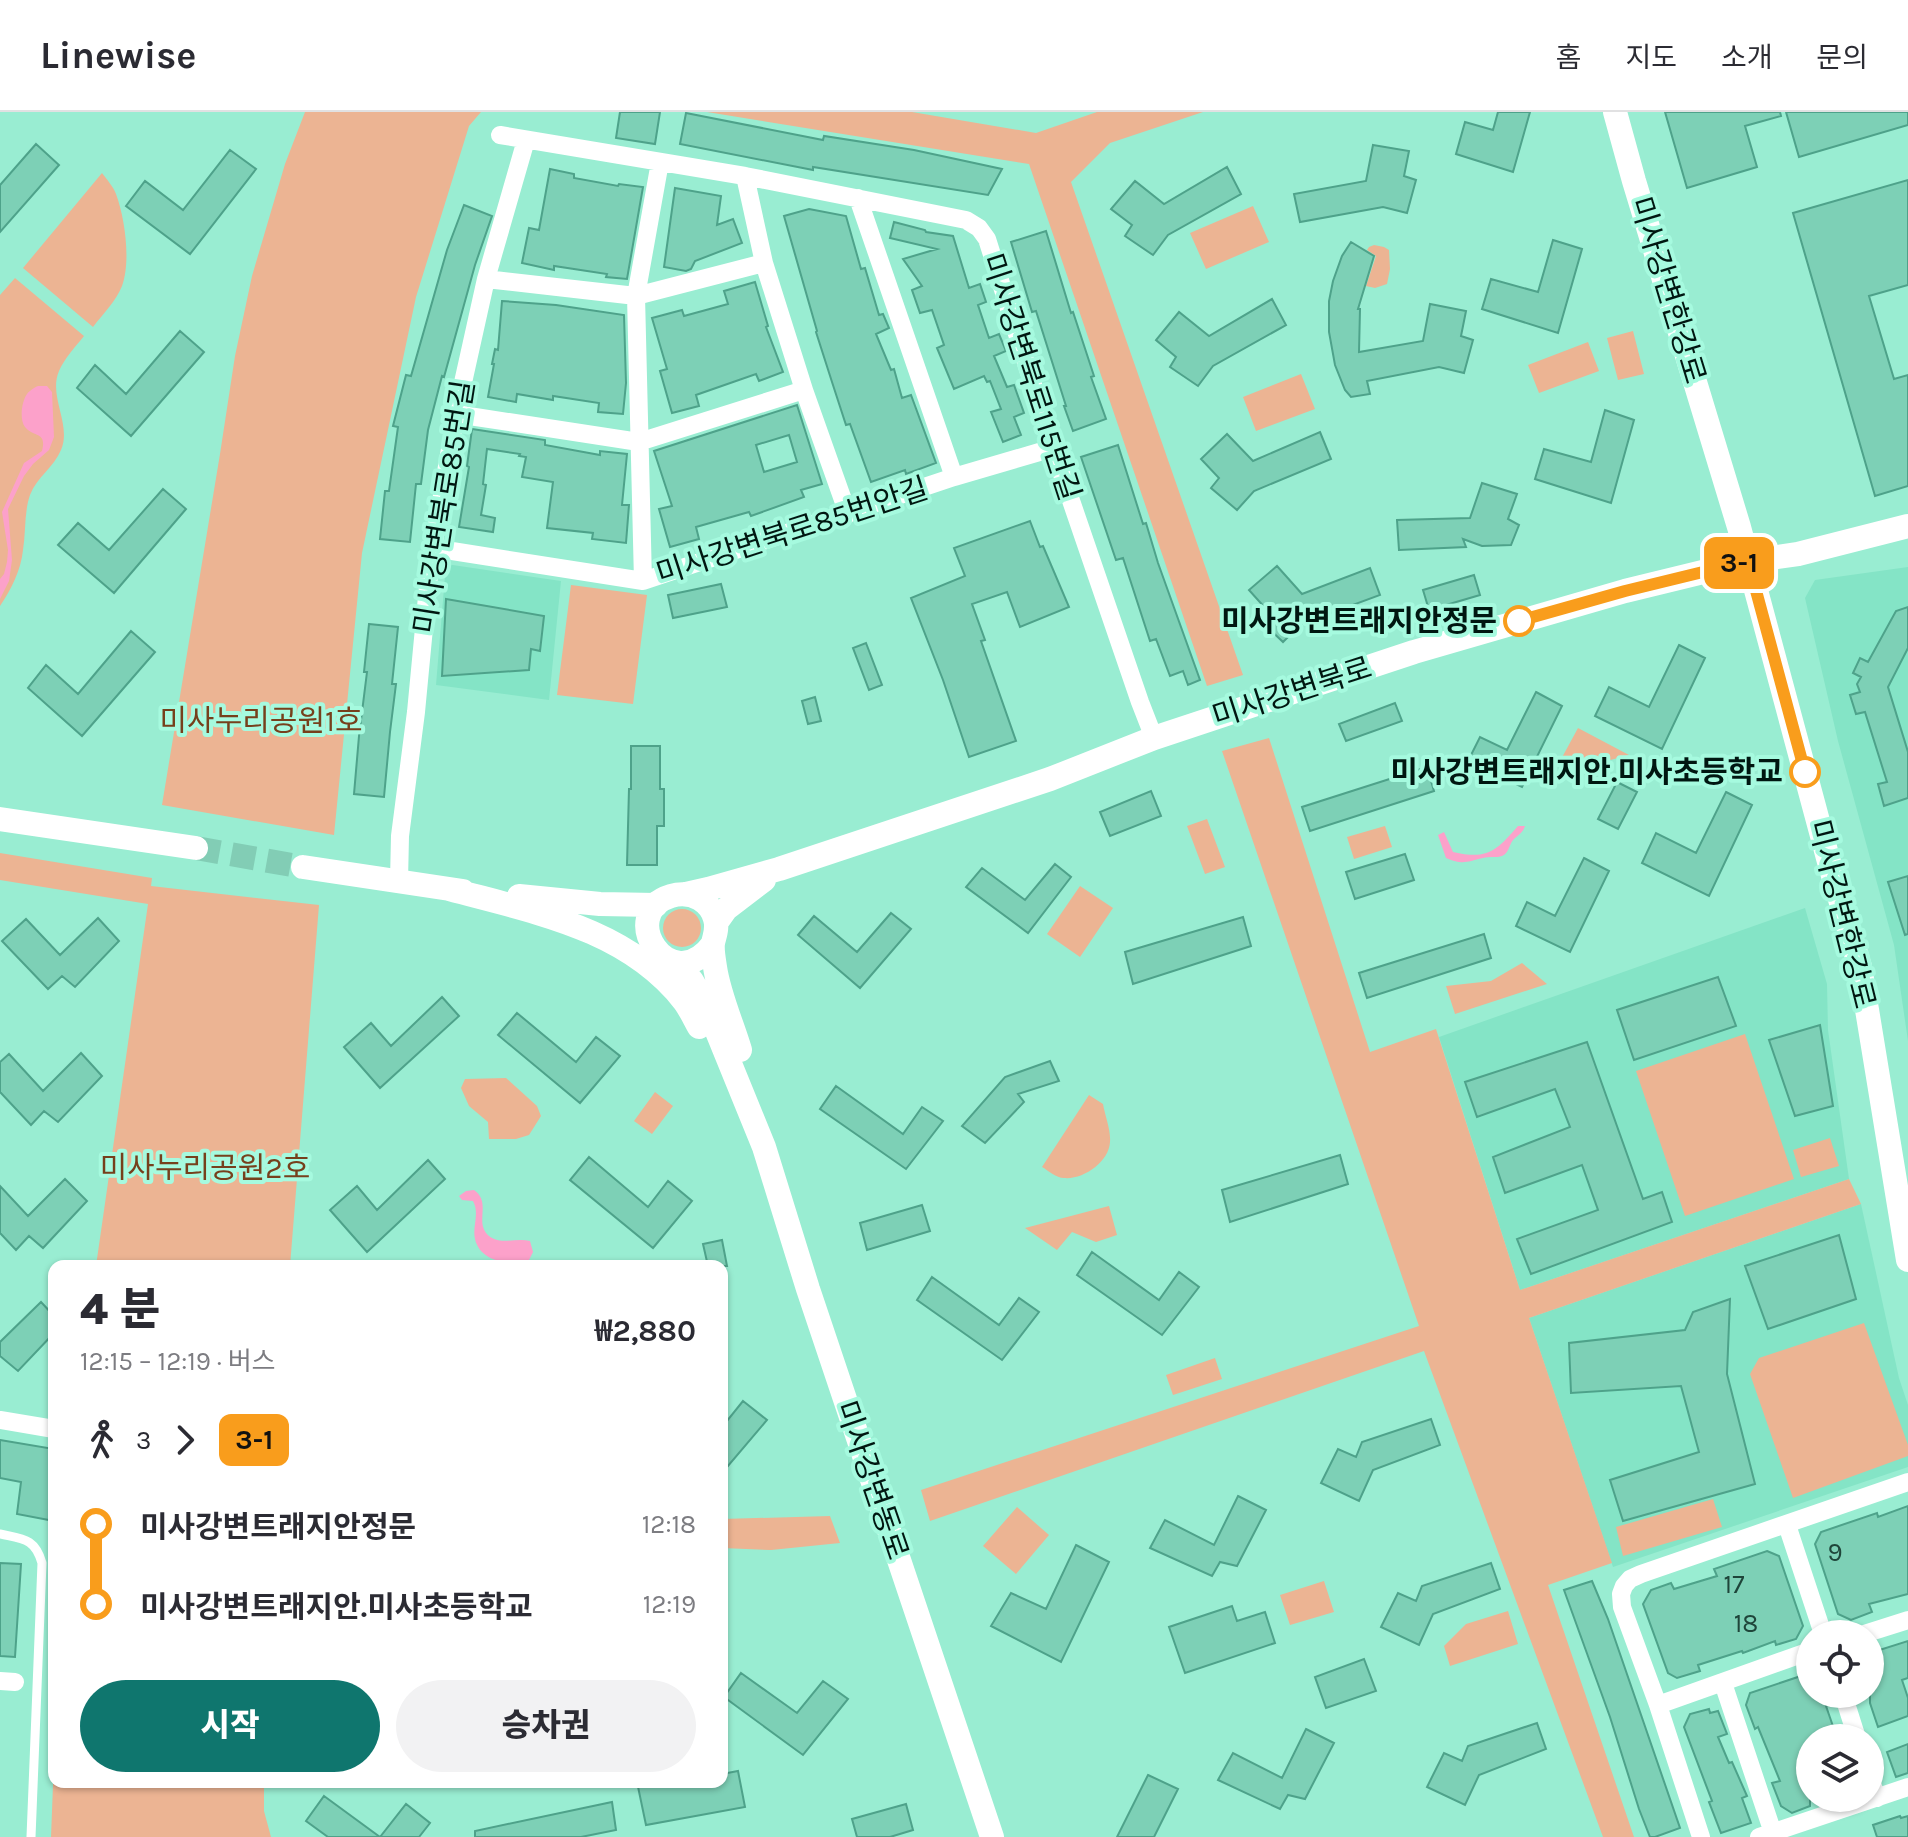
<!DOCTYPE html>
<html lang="ko">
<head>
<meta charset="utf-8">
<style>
  body { margin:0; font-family:Karla,"Noto Sans KR",sans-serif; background:#f2f2f3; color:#2b2b33; height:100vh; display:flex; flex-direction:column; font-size:30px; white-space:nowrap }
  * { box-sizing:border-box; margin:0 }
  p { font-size:26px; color:#7c7c81 }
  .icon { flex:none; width:44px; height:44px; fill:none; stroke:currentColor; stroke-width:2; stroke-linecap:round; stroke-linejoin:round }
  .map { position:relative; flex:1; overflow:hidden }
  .side { position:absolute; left:48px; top:1148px; width:680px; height:528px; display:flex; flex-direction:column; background:#fff; border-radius:16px; box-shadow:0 2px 6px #0004 }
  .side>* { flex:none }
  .badge { padding:0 16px; border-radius:12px; font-size:28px; line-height:52px }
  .buttons { position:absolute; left:1796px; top:1508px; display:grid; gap:16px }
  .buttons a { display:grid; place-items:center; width:88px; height:88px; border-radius:50%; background:#fff; box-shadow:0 2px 6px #0004; font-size:40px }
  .map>.badge { position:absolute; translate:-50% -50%; box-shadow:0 0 0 4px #fff }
  .legs { display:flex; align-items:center; gap:12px; height:88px; padding:0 32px; font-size:26px }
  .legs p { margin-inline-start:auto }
  .summary { display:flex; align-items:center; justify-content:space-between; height:136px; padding:0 32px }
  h1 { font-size:44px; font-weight:800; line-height:60px }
  .cta { display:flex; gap:16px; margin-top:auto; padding:16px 32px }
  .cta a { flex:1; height:92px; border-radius:48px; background:#0f766e; color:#fff; font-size:32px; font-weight:800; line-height:92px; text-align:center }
  .cta a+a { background:#f2f2f3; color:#2b2b33 }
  ul { padding:0 32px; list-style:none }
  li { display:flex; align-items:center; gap:28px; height:80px; font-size:30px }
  li i { display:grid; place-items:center; width:12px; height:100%; margin:0 10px; background:currentColor }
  li i::after { content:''; width:20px; height:20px; margin:-10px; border:6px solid; border-radius:50%; background:#fff }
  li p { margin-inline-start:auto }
  li:first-child i { background:linear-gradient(#0000 50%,currentColor 0) }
  li:last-child i { background:linear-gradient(currentColor 50%,#0000 0) }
  header { display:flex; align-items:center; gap:48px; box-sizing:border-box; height:112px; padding:0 40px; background:#fff; border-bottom:2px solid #e1e1e2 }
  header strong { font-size:38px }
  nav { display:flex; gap:44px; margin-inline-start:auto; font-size:28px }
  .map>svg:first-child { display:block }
  .built { fill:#84e4c6 }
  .green { fill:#ecb493 }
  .water { fill:#fca1ca }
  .building { fill:#7dd0b6; stroke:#4ea28a; stroke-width:2; fill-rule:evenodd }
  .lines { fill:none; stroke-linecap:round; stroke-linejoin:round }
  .secondary-tunnel { stroke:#82cdb5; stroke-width:24; stroke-dasharray:24 12; stroke-linecap:butt }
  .lane { stroke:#fff; stroke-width:9 }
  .street { stroke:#fff; stroke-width:18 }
  .secondary { stroke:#fff; stroke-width:24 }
  .line-1-casing { stroke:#fff; stroke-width:18 }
  .line-1 { stroke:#f99d1c; stroke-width:12 }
  .stop-1-dot { fill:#fff; stroke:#f99d1c; stroke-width:4 }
  .labels { text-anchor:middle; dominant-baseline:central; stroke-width:8; stroke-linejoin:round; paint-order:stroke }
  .number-label { font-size:26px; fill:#1f453a }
  .street-label { font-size:30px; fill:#001711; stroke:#a6fadf }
  .stop-label { font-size:30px; font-weight:bold; fill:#001711; stroke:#a6fadf; text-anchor:end }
  .park-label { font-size:30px; fill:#76401c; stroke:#a6fadf }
</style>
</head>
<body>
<header>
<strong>Linewise</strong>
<nav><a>홈</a><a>지도</a><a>소개</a><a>문의</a></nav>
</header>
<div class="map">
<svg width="1908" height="1725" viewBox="0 0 1908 1725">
  <rect width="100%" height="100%" fill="#99edd2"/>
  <path class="built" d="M446,452L561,469L549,588L436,573Z
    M1908,455V929L1894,833L1838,629L1805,486L1815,468Z
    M1805,796L1827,872L1828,918L1849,1067L1520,1178L1439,925Z
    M1861,1092L1899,1266L1908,1293V1355L1613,1455L1529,1206Z"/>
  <path class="green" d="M305,0H481L469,14L416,185L362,441L334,723L162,693L220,342L235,244L252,164L285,52Z
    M707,0H912L1036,21L1097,0H1203L1110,31L1071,70L1243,563L1207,574L1029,52Z
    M102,61C107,68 113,74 116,82C125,106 131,150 122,174C116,189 103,202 93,215L23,156Z
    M1253,94L1269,130L1206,157L1190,121Z
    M1374,133L1384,135L1389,138L1390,157L1387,172L1375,176L1366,174L1376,144L1367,138L1369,135Z
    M15,166L84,224C76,234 64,247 59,259C48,284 72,313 61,338C54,355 37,365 30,383C24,400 26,420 23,438C21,458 11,478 0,494V183Z
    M1633,219L1644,262L1618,268L1607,226Z
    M1588,230L1599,259L1539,281L1528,253Z
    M1301,262L1315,297L1256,319L1243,285Z
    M571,473L647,483L633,592L557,583Z
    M1578,616L1629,643L1573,658L1559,651Z
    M1269,626L1370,940L1436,917L1520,1178L1849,1067L1861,1092L1529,1206L1612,1451L1548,1473L1634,1725H1603L1424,1239L930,1409L921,1378L1419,1214L1222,639Z
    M1207,707L1225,755L1205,762L1187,714Z
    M1385,714L1392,735L1354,747L1347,725Z
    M0,741L152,766L151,774L319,793L290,1154H96L148,792L0,768Z
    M1080,774L1113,796L1080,845L1047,822Z
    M663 816a19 19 0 1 1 38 0a19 19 0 1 1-38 0Z
    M1522,851L1547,872L1455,902L1446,874L1491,869Z
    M1745,922L1794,1067L1685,1104L1636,959Z
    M506,966L537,994L541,1004L529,1023L516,1027H489L488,1010L469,994L461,976L465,967Z
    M655,980L673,994L652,1022L634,1009Z
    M1089,983L1103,992C1105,1004 1111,1018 1110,1030C1109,1050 1083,1068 1064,1066C1056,1066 1049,1059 1042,1055Z
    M1830,1026L1839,1054L1801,1065L1793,1038Z
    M1109,1094L1117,1123L1096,1130L1072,1120L1057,1138L1025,1116Z
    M1864,1211L1908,1333V1344L1793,1386L1750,1262L1759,1246Z
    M1215,1246L1222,1267L1173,1283L1166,1263Z
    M1713,1387L1722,1415L1623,1444L1616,1415Z
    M1017,1395L1049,1423L1016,1462L983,1434Z
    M830,1404L840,1431L771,1438L722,1436V1407Z
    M1324,1469L1334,1500L1290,1513L1280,1483Z
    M1508,1499L1518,1532L1450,1554L1444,1534L1466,1512Z
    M54,1647V1670H264V1699L271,1725H51Z"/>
  <path class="water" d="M38,274H47L52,280L54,325L49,338L33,352L24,364L8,397L12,448L9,469L0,487V467L4,462L7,450L8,438L2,400L24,351L42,339C47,319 34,326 25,315C19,307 22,289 27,282C29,279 35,275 38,274Z
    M1518,714H1525C1522,722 1519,722 1513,728C1509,733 1509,741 1502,744C1497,746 1489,744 1483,746C1466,750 1463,753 1446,746L1438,723L1444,720L1453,740C1488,748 1496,739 1518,714Z
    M474,1078C491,1090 476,1108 486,1121C498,1135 515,1125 530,1129L533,1140L529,1148C510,1154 480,1150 475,1127C472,1114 480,1102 473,1089L462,1088L459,1084L466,1079Z"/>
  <path class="building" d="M620,0H660L655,32L616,26Z
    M1498,0H1530L1513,60L1456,42L1465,10L1493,18Z
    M1665,0H1780L1781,4L1745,14L1757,55L1687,76Z
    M1786,0H1908V13L1799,45Z
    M686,1L823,28L824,24L914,38L1002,57L988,83L813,55V58L680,32Z
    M36,32L59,53L0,120V73Z
    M1373,33L1409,39L1404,64L1416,68L1407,101L1383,95L1300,110L1294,82L1366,69Z
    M230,38L256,57L190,142L126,94L145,69L183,98Z
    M1227,55L1241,82L1168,123L1153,143L1125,124L1132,113L1111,97L1135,69L1164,92Z
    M550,57L574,62V66L618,74L619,72L643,75L627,167L606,165L607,162L554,154V158L522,151L529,116L539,118Z
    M1908,68V173L1869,184L1894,267L1908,263V374L1875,384L1793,101Z
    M675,76L721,84L717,113L733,107L742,131L695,149L691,157L686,159L664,155Z
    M464,93L492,104L475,153L444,265L442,264L428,318L421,372H416L410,430L380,427L385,379H389L398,315L393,314L406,263L411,264L447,138Z
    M809,97L846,104L861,157L865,156L879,203L883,202L889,216L876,222L891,258L894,257L902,286L911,283L936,351L906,362L905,358L871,370L850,312L846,313L832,270L816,220L817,219L784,104Z
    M894,110L925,118L926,120L953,124L969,176L980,172L986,190L978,193L989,226L999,222L1006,239L994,244L1007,275L1014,273L1024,301L1014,305L1021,323L1003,330L991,300L1001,297L990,269L987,270L984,264L954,277L937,236L944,233L932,198L920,201L912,178L922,174L903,147L937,137L890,126Z
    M1046,119L1071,201L1073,200L1094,264L1091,265L1106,307L1073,319L1064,294H1066L1036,199L1032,200L1011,130Z
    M1553,128L1582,137L1558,221L1482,197L1491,167L1538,180Z
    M1351,130L1374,144L1358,197H1360L1359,240L1423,229L1430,192L1466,199L1461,224L1473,228L1464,261L1439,255L1367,269L1370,282L1351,285L1345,278L1335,253L1329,220V189L1333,169L1342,144Z
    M755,170L768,214L766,215L783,260L759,269L756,262L696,283L699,294L672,301L660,259L667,257L652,206L682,198L684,204L728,192L724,179Z
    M1272,187L1286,213L1213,254L1198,274L1170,255L1176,245L1156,228L1179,200L1209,224Z
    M502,189L556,193L624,203L626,271L623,302L598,300L599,291L553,284V288L517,282L516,290L488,285L494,252H492L495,237L498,238Z
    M180,219L204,240L131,324L77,276L95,253L126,282Z
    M797,293L822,372L801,378L804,385L751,404L749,400L696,415L699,427L670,435L659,397L672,394L654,339ZM789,323L797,350L764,360L756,333Z
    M1605,298L1634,308L1611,391L1535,367L1544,337L1591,350Z
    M472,317L545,328V333L600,343V339L627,342L622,393H629L626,431L592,427L593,421L547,416L553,370L522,365L526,345L519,344L520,342L487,337L483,372L486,373L481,403L495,406L493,420L459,415L469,355L467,354Z
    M1320,320L1331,347L1254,379L1237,398L1211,376L1219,366L1201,347L1227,322L1253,349Z
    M1118,333L1143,412L1146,411L1158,451L1200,568L1188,573L1183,559L1170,564L1156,527L1150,529L1123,446L1116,448L1081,345Z
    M1482,371L1517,382L1508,407L1519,413L1511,433L1482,434L1463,427L1466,435L1399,438L1397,408L1470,406Z
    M163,377L186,397L114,481L58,433L78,411L109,438Z
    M1030,409L1040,435L1043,434L1069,495L1020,515L1007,480L972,492L985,528L981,529L1016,629L969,645L943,568L911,486L965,464L954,436Z
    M1277,454L1302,482L1370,456L1380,483L1301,512L1283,530L1259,507L1267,498L1249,478Z
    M1474,463L1480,483L1429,498L1423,478Z
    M721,472L727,495L673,506L668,483Z
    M446,487L544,504L540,539L531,537L529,558L442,564Z
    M1908,495V536L1888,575L1908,640V686L1884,694L1878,672L1887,670L1865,600L1856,602L1850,583L1860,580L1857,572L1861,565L1853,561L1860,546L1868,550L1896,499Z
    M369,512L398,515L392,572H396L390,620L384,685L354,682L359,624L367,560H364Z
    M131,519L155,540L82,624L28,576L46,553L78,582Z
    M866,531L882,573L869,578L853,536Z
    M1679,533L1705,546L1662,637L1595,604L1609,575L1649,595Z
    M1536,580L1562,594L1522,675L1468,649L1480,625L1507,638Z
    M815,585L821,609L808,612L802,589Z
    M1395,591L1402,609L1346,629L1339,612Z
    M631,634H660V677H664V714H657V753H627L629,677H631Z
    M1427,655L1434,679L1310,719L1302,695Z
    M1617,670L1637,680L1618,717L1598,707Z
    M1151,679L1161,704L1110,724L1100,700Z
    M1726,680L1752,693L1709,784L1642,751L1656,721L1696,741Z
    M1405,742L1414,768L1355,787L1346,760Z
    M1584,746L1609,759L1570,840L1516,814L1527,790L1555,804Z
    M1055,752L1071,765L1028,821L966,775L982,756L1025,788Z
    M1908,764V822L1905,823L1888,770Z
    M891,801L911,817L860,876L798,823L814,804L857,840Z
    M1243,805L1251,834L1133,872L1125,840Z
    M98,806L119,829L75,875L62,864L48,877L2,829L26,807L60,843Z
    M1484,822L1491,846L1367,886L1359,861Z
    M1718,865L1736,914L1634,948L1617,898Z
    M442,885L459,904L380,976L344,935L371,911L391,934Z
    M517,901L576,950L596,925L620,944L580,991L498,923Z
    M1820,913L1833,994L1795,1004L1769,928Z
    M1587,930L1643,1087L1662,1080L1672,1110L1531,1162L1517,1127L1598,1098L1582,1053L1505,1081L1493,1045L1570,1015L1555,977L1477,1005L1465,970Z
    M81,941L102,964L58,1010L44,999L31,1013L0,980V950L9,942L43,979Z
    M1050,949L1059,969L1018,982L1024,990L985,1031L962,1014L1005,965Z
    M836,974L903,1022L922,995L943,1009L906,1057L820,997Z
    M1340,1043L1348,1072L1230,1110L1222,1078Z
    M589,1045L648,1095L668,1069L692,1089L653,1136L570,1068Z
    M428,1048L445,1067L367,1140L330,1098L357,1074L377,1098Z
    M65,1067L87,1089L43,1136L29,1124L16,1138L0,1121V1074L28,1104Z
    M922,1093L930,1119L867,1138L860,1111Z
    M1839,1123L1856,1187L1768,1217L1745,1154Z
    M722,1128L727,1154H708L703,1132Z
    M1092,1140L1159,1188L1179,1160L1199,1175L1162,1223L1077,1163Z
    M932,1165L999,1213L1019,1186L1039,1200L1002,1248L917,1188Z
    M1730,1187L1727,1262L1755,1372L1623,1409L1610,1368L1699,1340L1681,1274L1571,1281L1569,1231L1685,1218L1693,1200Z
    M41,1190L54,1204V1221L18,1259L0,1244V1230Z
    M743,1289L767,1308L722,1361V1315Z
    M1431,1307L1440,1333L1373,1358L1359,1389L1321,1371L1338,1337L1356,1345L1362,1330Z
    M0,1328L54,1337V1409L17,1402L21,1370L0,1366Z
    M1238,1384L1266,1398L1237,1454L1220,1450L1212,1464L1150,1436L1165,1408L1214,1433Z
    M1908,1394V1482L1869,1492L1872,1500L1851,1508L1838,1502L1815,1432L1821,1420L1877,1401L1878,1405Z
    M1076,1433L1109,1450L1061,1550L991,1514L1011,1481L1046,1497Z
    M1767,1439L1779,1444L1803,1514L1796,1527L1776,1533L1775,1529L1743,1541L1742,1539L1698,1553L1700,1559L1677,1566L1668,1561L1643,1492L1651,1478L1671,1471L1674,1477L1717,1464L1714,1457Z
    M0,1451L21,1452L15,1545L0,1544Z
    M1491,1451L1500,1477L1433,1502L1419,1533L1381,1515L1398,1481L1416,1489L1422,1474Z
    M1592,1469L1608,1507L1680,1716L1655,1725H1650L1639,1697L1610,1605L1564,1478Z
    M1232,1494L1237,1509L1265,1500L1275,1531L1185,1561L1169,1515Z
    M1908,1529V1566L1902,1568L1908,1586V1604L1878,1615L1870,1591V1541Z
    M1364,1547L1376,1579L1326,1596L1315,1565Z
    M741,1561L797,1601L823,1569L848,1587L803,1643L724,1585Z
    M1810,1561V1582H1825L1828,1593L1826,1594L1837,1626H1810V1694L1792,1701L1781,1694L1772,1671L1780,1669L1758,1615L1755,1617L1746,1593L1750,1581Z
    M1709,1597L1710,1601L1718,1599L1727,1622L1718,1625L1729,1651L1732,1650L1747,1684L1742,1686L1751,1711L1721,1721L1709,1690L1712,1689L1684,1615L1690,1602Z
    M1537,1611L1546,1637L1479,1663L1465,1693L1427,1675L1444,1641L1462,1649L1468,1634Z
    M1306,1617L1334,1631L1305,1687L1288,1683L1280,1697L1218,1668L1233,1641L1282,1666Z
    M1908,1632V1661L1896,1665L1887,1640Z
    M738,1659L745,1695L646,1713L637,1670H722V1662Z
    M1148,1663L1178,1677L1154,1725H1117Z
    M324,1684L380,1725L406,1692L430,1711L419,1725H328L306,1709Z
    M612,1690L616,1718L581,1725H475V1719Z
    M906,1692L913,1718L890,1725H857L852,1707Z
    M1900,1704L1901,1706L1908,1704V1725H1877L1873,1713Z"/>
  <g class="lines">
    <path class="secondary-tunnel" d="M196,736L303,755"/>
    <path class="lane" d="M0,1422C23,1427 35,1426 42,1451L31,1725"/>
    <path class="street" d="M500,23L745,64L966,108L979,116L987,127L1053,336L1140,590L1154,626
      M745,64L764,151L804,278L848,402
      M858,86L954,365
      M486,167L636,184L764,151
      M456,302L639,330L804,278
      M433,436L643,469L954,365L1053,336
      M643,469L636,184L660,50
      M399,769L400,724L416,600L430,453L456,302L486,167L526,28
      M0,1308L54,1317
      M1787,1413L1823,1522
      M1864,1522L1908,1508
      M0,1569L15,1570
      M1723,1571L1773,1721
      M1843,1582L1857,1626
      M1658,1593L1810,1539
      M1870,1666L1877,1686
      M1701,1725L1658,1593L1622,1495L1621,1482L1624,1474L1630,1467L1641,1462L1908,1370
      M1759,1725L1908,1675"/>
    <path class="secondary" d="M1615,0L1634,69L1739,415L1829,750L1860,855L1908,1148
      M0,707L196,736
      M303,755L463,779
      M449,777C533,800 627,816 684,889C690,897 694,906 699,915
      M686,782L708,777L779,757L1050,667L1154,626L1414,540L1625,479L1748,449L1798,442L1908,414
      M519,784L600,792L656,793
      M716,811L726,797L764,768
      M713,832C670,889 615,801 671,784C681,781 691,782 700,787C708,792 713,798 715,807C718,816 715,822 713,831C712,838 714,848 715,855C719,883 732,911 740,938
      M673,850L684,859L692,869L707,895L764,1035L808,1177L992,1725"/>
  </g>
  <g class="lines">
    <g class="line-1-casing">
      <path id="line-1" d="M1519,509L1625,479L1748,449L1805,660"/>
    </g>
    <use href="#line-1" class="line-1"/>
  </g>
  <g class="stop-1-dot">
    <circle cx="1519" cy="509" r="14"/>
    <circle cx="1805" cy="660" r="14"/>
  </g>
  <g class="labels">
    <g class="number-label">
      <text x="1835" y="1440">9</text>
      <text x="1734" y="1472">17</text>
      <text x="1746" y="1511">18</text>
    </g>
    <g class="street-label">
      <text transform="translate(1668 178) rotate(73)">미사강변한강로</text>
      <text transform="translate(1031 265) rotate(72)">미사강변북로115번길</text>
      <text transform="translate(444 395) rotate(-81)">미사강변북로85번길</text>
      <text transform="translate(792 419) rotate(-18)">미사강변북로85번안길</text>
      <text transform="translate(1292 580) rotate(-18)">미사강변북로</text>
      <text transform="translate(1842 802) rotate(76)">미사강변한강로</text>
      <text transform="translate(872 1368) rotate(71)">미사강변동로</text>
    </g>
    <g class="stop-label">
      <text x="1497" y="509">미사강변트래지안정문</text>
      <text x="1783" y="660">미사강변트래지안.미사초등학교</text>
    </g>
    <g class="park-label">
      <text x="261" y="609">미사누리공원1호</text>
      <text x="205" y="1056">미사누리공원2호</text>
    </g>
  </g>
</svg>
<div class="buttons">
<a><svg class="icon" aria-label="locate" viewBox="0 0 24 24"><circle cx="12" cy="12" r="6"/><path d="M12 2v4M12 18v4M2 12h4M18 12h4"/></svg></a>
<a><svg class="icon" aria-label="layers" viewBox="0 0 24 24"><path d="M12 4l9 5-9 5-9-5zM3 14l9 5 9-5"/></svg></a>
</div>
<b class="badge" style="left:1739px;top:451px;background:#f99d1c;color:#111">3-1</b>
<section class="side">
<div class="summary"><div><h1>4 분</h1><p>12:15 – 12:19 · 버스</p></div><b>₩2,880</b></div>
<div class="legs"><svg class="icon" aria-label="walk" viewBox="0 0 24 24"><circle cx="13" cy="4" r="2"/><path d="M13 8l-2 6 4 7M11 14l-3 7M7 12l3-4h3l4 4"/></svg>3<svg class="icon" aria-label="forward" viewBox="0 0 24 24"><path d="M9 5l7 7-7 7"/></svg><b class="badge" style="background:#f99d1c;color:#111">3-1</b></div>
<ul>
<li><i style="color:#f99d1c"></i><b>미사강변트래지안정문</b><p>12:18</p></li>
<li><i style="color:#f99d1c"></i><b>미사강변트래지안.미사초등학교</b><p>12:19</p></li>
</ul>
<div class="cta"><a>시작</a><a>승차권</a></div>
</section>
</div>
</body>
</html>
